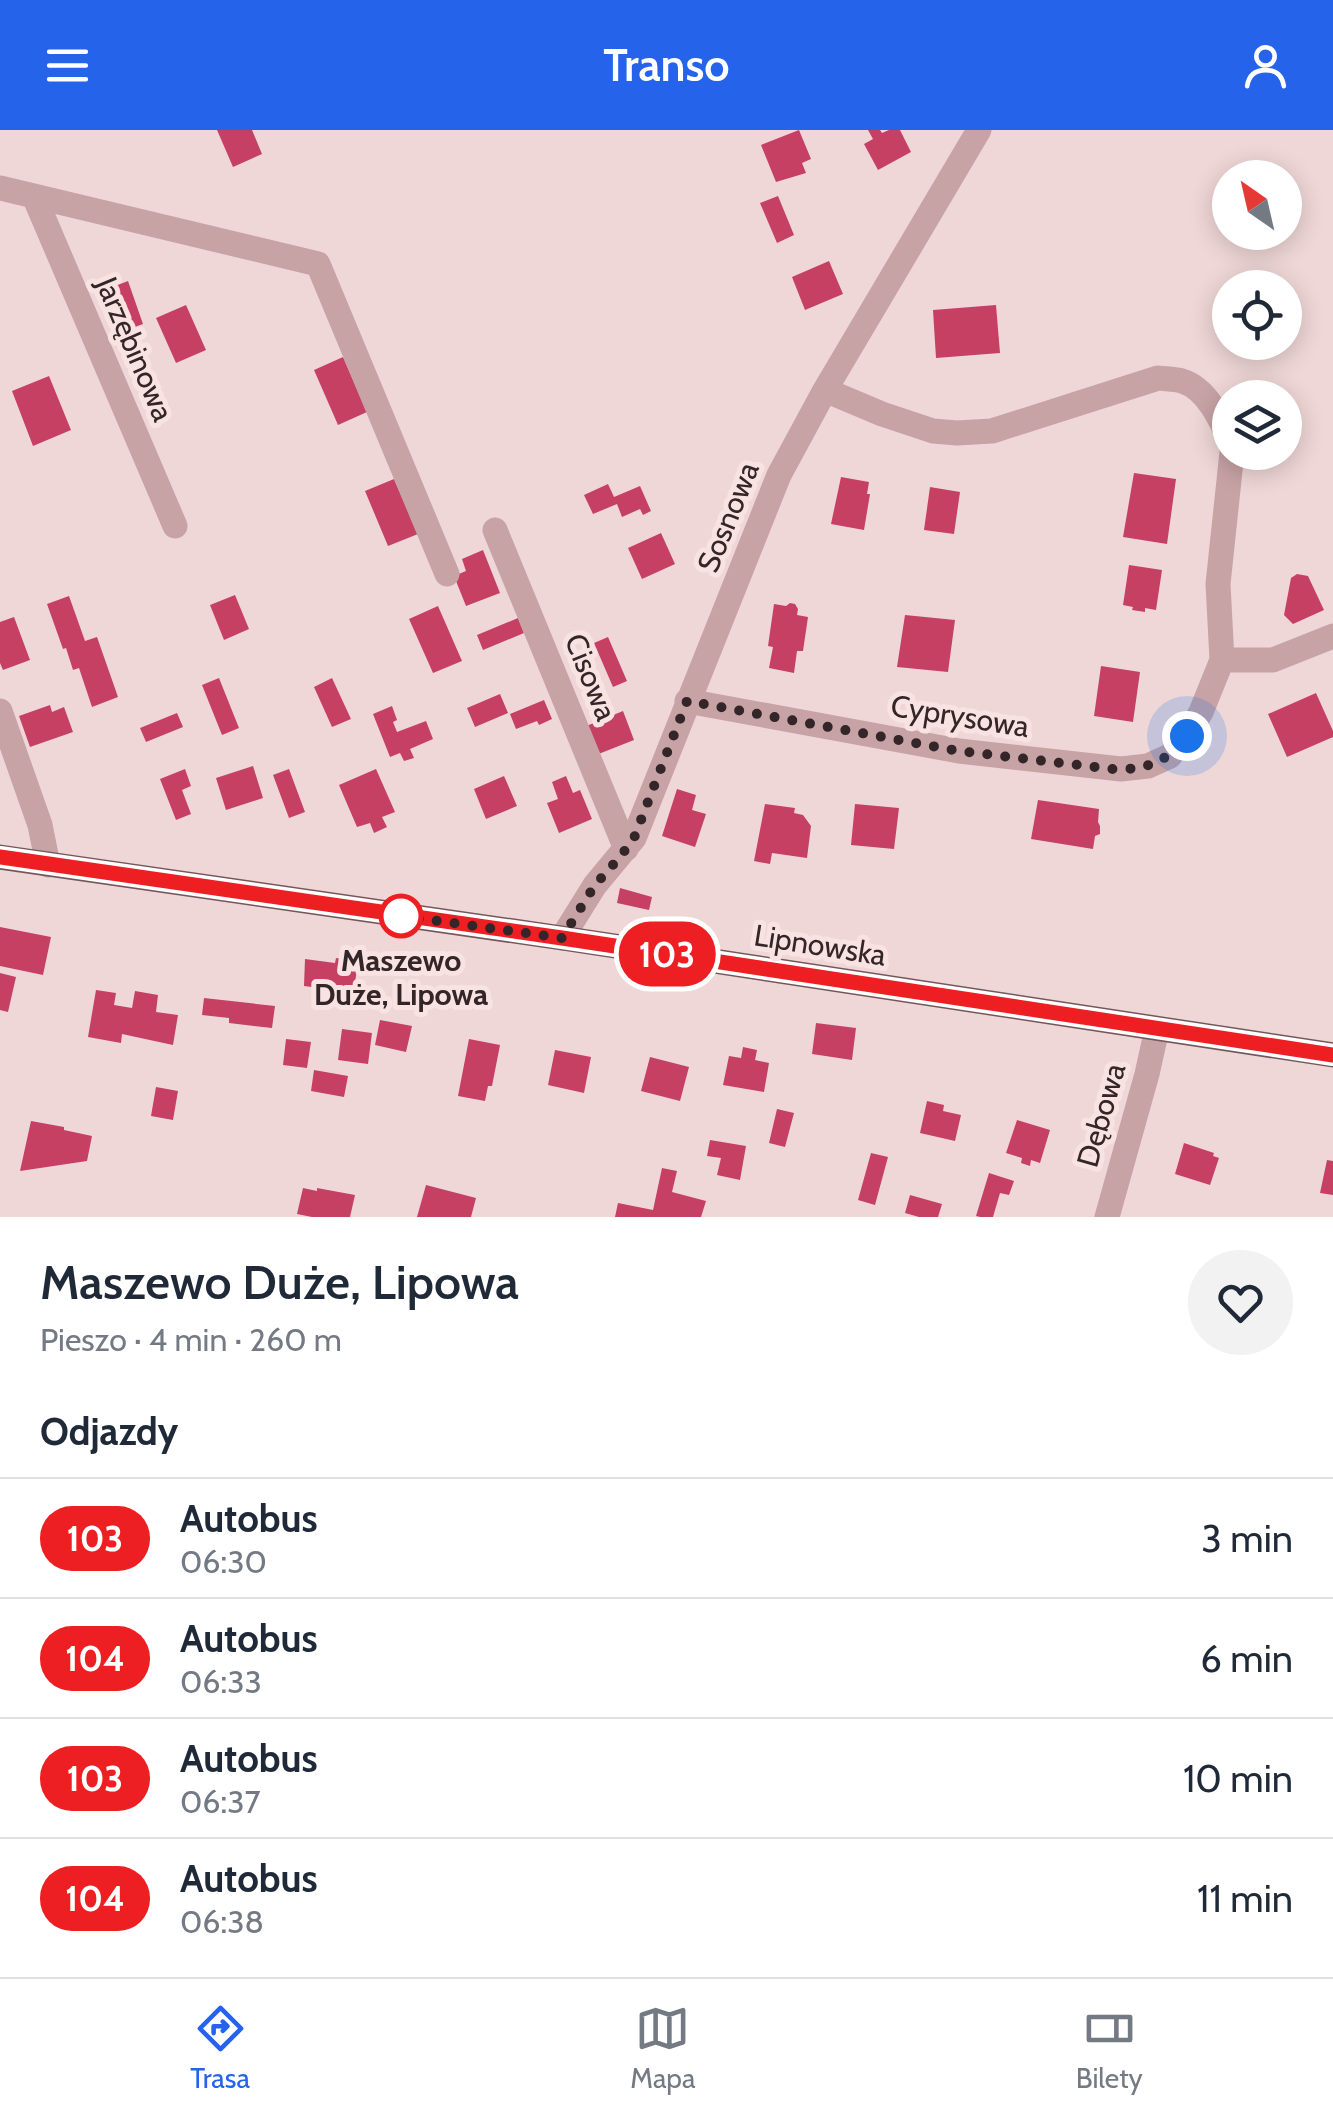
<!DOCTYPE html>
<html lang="pl">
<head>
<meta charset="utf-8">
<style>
  body { margin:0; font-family:Cabin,sans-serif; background:#f2f2f3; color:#1f2937; height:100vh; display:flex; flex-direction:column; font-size:38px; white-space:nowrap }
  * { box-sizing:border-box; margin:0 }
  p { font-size:32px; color:#747a83 }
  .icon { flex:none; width:55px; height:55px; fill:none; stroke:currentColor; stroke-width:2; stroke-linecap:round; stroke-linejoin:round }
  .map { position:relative; height:1087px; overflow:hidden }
  .details { display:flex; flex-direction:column; background:#fff; flex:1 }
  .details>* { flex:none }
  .badge { padding:0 20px; border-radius:32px; font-size:35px; line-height:65px }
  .needle { width:65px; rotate:326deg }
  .tools { position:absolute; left:1212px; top:30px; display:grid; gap:20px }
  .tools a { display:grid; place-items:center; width:90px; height:90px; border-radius:50%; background:#fff; box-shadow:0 5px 25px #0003; font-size:50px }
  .you { position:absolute; width:50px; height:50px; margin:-25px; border:8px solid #fff; border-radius:50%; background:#1a73e8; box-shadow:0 0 0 15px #1a73e833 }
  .map>.badge { position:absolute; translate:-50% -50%; box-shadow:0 0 0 5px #fff }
  h2 { padding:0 40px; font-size:38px; line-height:90px }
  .round { display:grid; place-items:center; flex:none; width:105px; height:105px; border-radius:52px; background:#f2f2f3 }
  .head { display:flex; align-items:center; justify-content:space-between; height:170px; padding:0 40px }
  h1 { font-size:48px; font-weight:600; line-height:75px }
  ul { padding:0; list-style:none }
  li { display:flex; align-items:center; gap:30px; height:120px; padding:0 40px; border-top:2px solid #e0e1e3 }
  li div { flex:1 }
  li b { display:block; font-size:38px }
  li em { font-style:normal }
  li .badge { min-width:110px; font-weight:700; text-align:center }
  header { display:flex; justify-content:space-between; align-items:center; height:130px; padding:0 40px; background:#2563eb; color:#fff; font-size:45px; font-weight:600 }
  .tabs { display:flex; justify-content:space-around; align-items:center; height:140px; border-top:2px solid #e0e1e3; background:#fff; font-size:28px; color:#747a83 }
  .tabs a { display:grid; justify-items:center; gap:5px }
  .tabs .current { color:#2563eb }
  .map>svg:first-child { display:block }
  .building { fill:#c54063 }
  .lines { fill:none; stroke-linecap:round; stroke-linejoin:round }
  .minor { stroke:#c8a3a5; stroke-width:25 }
  .major { stroke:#75565b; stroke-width:25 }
  .line-casing { stroke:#fff; stroke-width:22 }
  .line { stroke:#ee1f23; stroke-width:15 }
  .walk { stroke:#332528; stroke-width:10; stroke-dasharray:0 18 }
  .stop-dot { fill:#fff; stroke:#ee1f23; stroke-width:5 }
  .labels { text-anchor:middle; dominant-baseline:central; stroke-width:10; stroke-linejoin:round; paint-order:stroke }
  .street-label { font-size:30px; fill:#332528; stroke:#f8e3e2 }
  .stop-label { font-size:30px; font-weight:bold; fill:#332528; stroke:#f8e3e2 }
</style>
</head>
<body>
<header><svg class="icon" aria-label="menu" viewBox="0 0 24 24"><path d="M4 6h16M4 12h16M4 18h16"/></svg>Transo<svg class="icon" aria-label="person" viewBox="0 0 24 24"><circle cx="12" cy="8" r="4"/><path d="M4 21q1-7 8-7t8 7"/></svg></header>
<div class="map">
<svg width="1333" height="1087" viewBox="0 0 1333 1087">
  <rect width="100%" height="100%" fill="#f0d7d7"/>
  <path class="building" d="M217,0H252L262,24L233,37Z
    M799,0L811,29L802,33L806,43L776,52L761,15Z
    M868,0H880L882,3L889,0H900L911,22L878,40L864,14L873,9Z
    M778,66L794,105L777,113L760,73Z
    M829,131L843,164L805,180L792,147Z
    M128,151L143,194L118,203L102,161Z
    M186,175L206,220L176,233L156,188Z
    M996,175L1000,223L936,228L933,180Z
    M343,227L367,282L338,295L314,240Z
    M49,246L71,300L33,316L12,261Z
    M1134,343L1176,349L1167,414L1123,407Z
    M841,347L869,352L867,364H870L864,400L831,394Z
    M394,349L418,404L388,416L365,361Z
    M608,354L614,367L640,356L651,381L643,385L640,379L622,387L617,374L593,384L584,365Z
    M930,357L960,362L954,404L924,400Z
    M661,403L675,434L642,449L628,418Z
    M483,420L500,463L466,476L454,446L466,441L462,429Z
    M1129,435L1162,440L1156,480L1145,478V482L1132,480L1133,477L1123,475Z
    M1297,444L1308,446L1324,480L1293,494L1284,485L1291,448Z
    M235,465L249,499L224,510L210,475Z
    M69,466L85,511L97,507L118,567L92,577L79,538L73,540L66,518L63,519L47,474Z
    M790,473L795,474L798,479L797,485L808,487L803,521H797L794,543L769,538L773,517L768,516L774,474L786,476Z
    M438,476L462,531L433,543L409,489Z
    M905,485L955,490L948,542L897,537Z
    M14,487L30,530L3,540L0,533V492Z
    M518,488L524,503L483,520L477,505Z
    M608,507L627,551L613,557L594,513Z
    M1101,536L1140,542L1133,592L1094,586Z
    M219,548L239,598L222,605L202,555Z
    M332,548L351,589L332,597L314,557Z
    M1316,563L1333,601V607L1287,627L1268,584Z
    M500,564L508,583L475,597L467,578Z
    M544,570L552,589L539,595L537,591L516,599L510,584Z
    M50,575L52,582L64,577L73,602L30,617L19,586Z
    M392,576L397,590L393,592L397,602L426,591L433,609L410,619L414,628L404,631L400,623L390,627L373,584Z
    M623,581L634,610L596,625L584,597Z
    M177,583L183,597L146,612L140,598Z
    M253,636L263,668L226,680L216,648Z
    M185,639L191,656L182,660L191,684L176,690L160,649Z
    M289,639L305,682L289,688L273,645Z
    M376,639L395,682L382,687L387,697L374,703L370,693L357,697L339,655Z
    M504,646L517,676L486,689L474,659Z
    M566,646L573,663L580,660L592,689L559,703L547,673L558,669L552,652Z
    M677,659L696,665L692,680L706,684L695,717L662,706Z
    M1038,670L1099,679L1098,692L1100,696V704L1095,706L1093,719L1031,709Z
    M765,674L795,678L794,683L803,685L811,696L807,728L772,723L770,734L754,731Z
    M855,674L899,678L894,719L851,715Z
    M620,758L652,767L649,780L617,773Z
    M0,797L51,807L43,845L0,836Z
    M336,828L358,831L353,868L331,865L332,851L320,849L319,858L304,856L305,829L335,833Z
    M0,843L16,847L8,882L0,880Z
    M96,860L116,863L114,875L132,878L135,861L158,865L156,882L178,885L173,915L122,904L121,913L88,907Z
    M204,868L275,876L272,898L229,893V888L202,885Z
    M380,890L412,896L406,922L375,915Z
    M816,893L856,898L852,930L812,924Z
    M342,899L372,903L368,934L338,930Z
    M286,909L311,912L307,938L283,935Z
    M469,909L500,915L492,956H488L485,971L458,966Z
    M743,917L757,920L755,930L769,933L764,962L723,955L729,926L741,928Z
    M555,920L591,927L584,963L548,955Z
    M650,927L689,937L680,971L641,961Z
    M314,940L348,946L344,967L311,961Z
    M156,957L178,961L173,990L151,986Z
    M927,971L944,975L943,981L961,985L955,1011L920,1003Z
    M777,979L794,983L785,1017L769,1013Z
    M1017,990L1050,1000L1040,1033L1031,1030L1030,1036L1021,1033L1022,1028L1006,1023Z
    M31,991L64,997V1000L92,1006L87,1031L20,1041Z
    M710,1010L746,1016L740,1050L717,1045L721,1028L707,1026Z
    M1184,1013L1214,1023L1213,1026L1219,1028L1210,1055L1175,1044Z
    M871,1023L888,1027L875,1075L858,1070Z
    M1327,1030L1333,1031V1065L1320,1063Z
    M662,1038L677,1041L672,1062L706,1071L701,1087H615L618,1073L653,1080Z
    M989,1043L1014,1051L1009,1065L1000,1063L993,1087H980L976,1086Z
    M426,1055L476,1068L471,1087H417Z
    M303,1058L317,1061V1058L355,1065L350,1087H312L297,1084Z
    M910,1065L942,1074L938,1087H919L905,1083Z"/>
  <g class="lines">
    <path class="minor" d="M0,58L318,134L447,444
      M34,66L175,396
      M825,260L882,284L933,301L957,303L992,301L1158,248C1165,249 1175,249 1182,251C1206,258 1222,290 1230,313
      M495,400L626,719
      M1222,530H1273L1333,506
      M687,571L959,621L1121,639L1148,636L1170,626L1187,605L1201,582L1222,530L1218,454L1232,322
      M0,581L40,695L48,735
      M562,808L595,755L634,708L779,345L825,260L979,0
      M1107,1087L1147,944L1157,899"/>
    <path class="major" d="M0,727L562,808L1333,925"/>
  </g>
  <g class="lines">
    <g class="line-casing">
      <path id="line" d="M0,727L562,808L1333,925"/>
    </g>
    <use href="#line" class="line"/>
    <path class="walk" d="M401,786L562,808L595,755L620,727L634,708L687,571L959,621L1121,640C1157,635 1163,633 1187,606"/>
  </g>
  <circle class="stop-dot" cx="401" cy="786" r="20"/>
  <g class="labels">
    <g class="street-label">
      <text transform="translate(135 219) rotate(67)">Jarzębinowa</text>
      <text transform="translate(728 387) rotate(-68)">Sosnowa</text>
      <text transform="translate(591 547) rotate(68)">Cisowa</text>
      <text transform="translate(960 586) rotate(9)">Cyprysowa</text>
      <text transform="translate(820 815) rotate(9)">Lipnowska</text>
      <text transform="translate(1101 985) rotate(-74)">Dębowa</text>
    </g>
    <g class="stop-label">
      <text x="401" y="830">Maszewo<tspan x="401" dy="34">Duże, Lipowa</tspan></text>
    </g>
  </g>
</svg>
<div class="tools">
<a><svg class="needle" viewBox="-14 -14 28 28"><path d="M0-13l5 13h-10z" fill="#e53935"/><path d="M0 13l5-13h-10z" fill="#747a83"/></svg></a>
<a><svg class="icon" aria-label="locate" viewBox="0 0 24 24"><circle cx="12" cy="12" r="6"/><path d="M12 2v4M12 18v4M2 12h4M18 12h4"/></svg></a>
<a><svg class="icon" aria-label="layers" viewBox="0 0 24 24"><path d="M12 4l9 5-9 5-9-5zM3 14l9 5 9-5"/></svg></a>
</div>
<div class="you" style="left:1187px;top:606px"></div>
<b class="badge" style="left:667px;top:824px;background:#ee1f23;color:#fff">103</b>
</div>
<section class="details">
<div class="head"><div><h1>Maszewo Duże, Lipowa</h1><p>Pieszo · 4 min · 260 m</p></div><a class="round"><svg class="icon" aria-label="heart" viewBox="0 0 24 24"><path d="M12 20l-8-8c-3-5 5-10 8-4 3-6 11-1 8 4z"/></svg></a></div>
<h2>Odjazdy</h2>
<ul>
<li><span class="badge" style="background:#ee1f23;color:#fff">103</span><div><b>Autobus</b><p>06:30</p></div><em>3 min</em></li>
<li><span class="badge" style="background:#ee1f23;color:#fff">104</span><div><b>Autobus</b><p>06:33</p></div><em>6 min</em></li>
<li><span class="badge" style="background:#ee1f23;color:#fff">103</span><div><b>Autobus</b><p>06:37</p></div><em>10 min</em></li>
<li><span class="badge" style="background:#ee1f23;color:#fff">104</span><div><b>Autobus</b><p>06:38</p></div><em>11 min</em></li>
</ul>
</section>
<nav class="tabs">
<a class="current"><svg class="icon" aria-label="directions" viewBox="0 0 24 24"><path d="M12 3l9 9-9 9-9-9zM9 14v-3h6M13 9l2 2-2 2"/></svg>Trasa</a>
<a><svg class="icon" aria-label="map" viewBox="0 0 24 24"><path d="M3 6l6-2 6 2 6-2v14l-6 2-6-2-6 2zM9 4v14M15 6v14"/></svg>Mapa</a>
<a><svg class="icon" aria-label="tickets" viewBox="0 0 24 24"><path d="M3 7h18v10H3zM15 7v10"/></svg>Bilety</a>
</nav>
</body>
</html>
